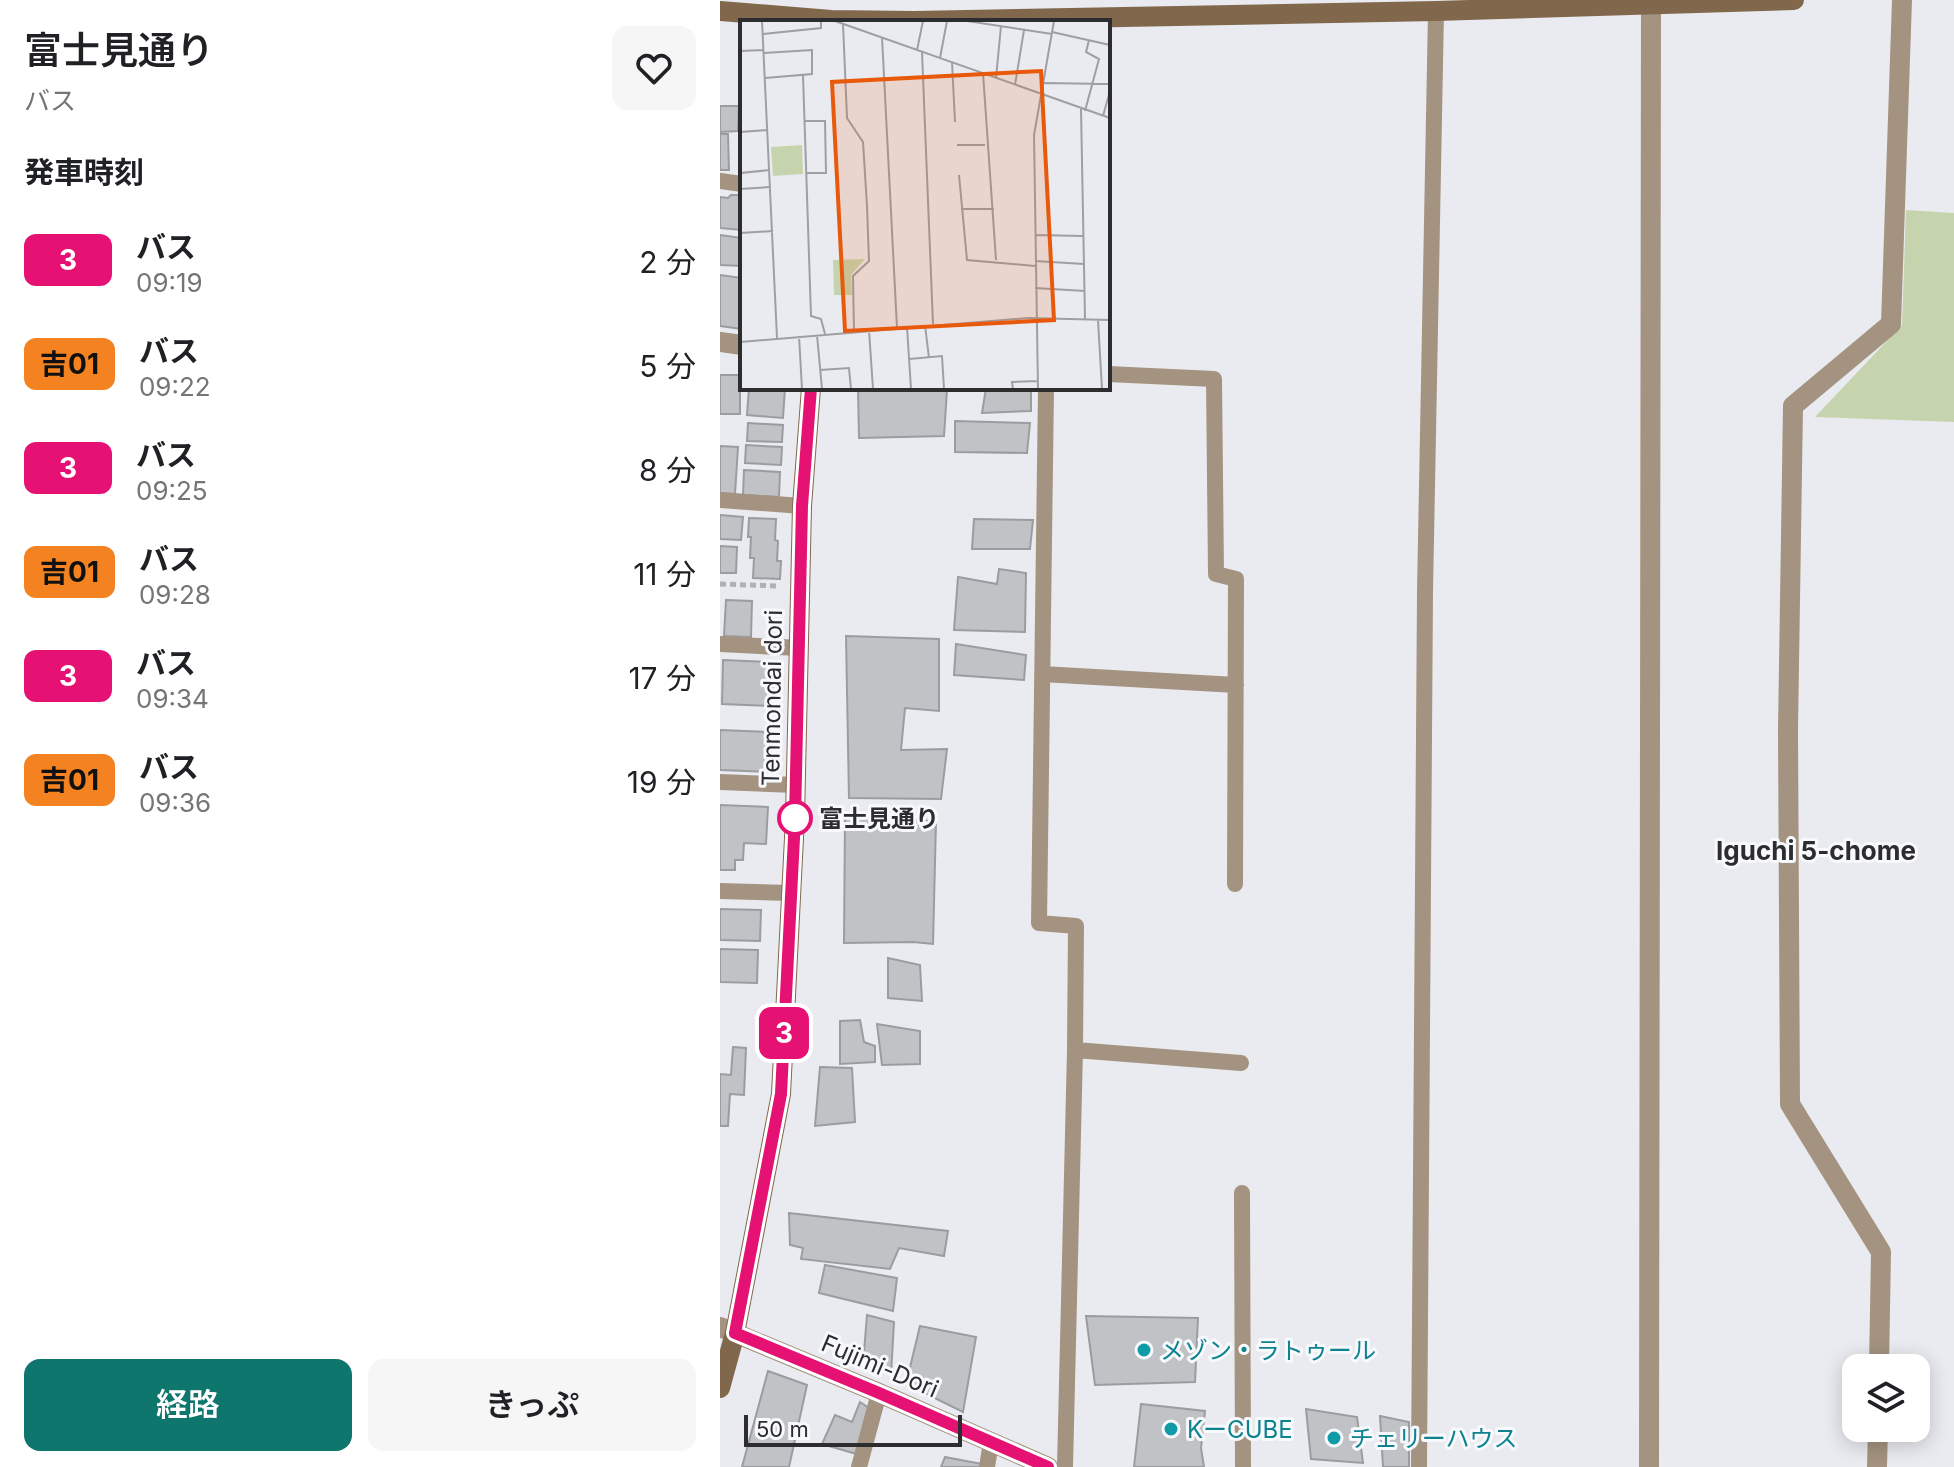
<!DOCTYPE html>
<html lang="ja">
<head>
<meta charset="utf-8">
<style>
  body { margin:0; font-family:Inter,"Noto Sans JP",sans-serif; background:#f6f6f6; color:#202124; height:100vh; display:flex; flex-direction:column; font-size:30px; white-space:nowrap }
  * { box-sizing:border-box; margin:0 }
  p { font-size:26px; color:#757577 }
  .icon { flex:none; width:44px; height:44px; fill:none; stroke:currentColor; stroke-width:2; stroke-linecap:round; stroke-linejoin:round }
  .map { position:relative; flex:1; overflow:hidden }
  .side { display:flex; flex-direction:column; background:#fff; width:720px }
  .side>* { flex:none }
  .badge { padding:0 16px; border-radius:12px; font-size:28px; line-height:52px }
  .tools { position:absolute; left:1122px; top:1354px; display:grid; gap:16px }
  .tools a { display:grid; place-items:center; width:88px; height:88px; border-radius:16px; background:#fff; box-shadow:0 4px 20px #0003; font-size:40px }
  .scale { position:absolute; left:24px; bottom:20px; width:218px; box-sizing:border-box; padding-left:8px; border:4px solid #2d2d2f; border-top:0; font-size:22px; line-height:28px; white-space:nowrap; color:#2d2d2f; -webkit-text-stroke:6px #f8f9fd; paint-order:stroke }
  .map>.badge { position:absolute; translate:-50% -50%; box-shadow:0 0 0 4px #fff }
  h2 { padding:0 24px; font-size:30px; line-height:72px }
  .round { display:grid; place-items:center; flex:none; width:84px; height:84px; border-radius:16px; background:#f6f6f6 }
  .summary { display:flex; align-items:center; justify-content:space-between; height:136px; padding:0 24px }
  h1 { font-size:38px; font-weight:600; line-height:60px }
  .primary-button { display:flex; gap:16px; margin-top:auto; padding:16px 24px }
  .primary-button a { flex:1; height:92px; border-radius:16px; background:#0f766e; color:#fff; font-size:32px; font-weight:600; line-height:92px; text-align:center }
  .primary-button a+a { background:#f6f6f6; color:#202124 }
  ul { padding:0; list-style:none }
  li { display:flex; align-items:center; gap:24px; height:104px; padding:0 24px }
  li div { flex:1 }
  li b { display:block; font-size:30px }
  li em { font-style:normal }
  li .badge { min-width:88px; font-weight:700; text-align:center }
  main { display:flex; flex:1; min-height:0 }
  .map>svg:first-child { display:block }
  .green { fill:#c6d4ae }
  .building { fill:#c1c2c6; stroke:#9b9ca0; stroke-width:2 }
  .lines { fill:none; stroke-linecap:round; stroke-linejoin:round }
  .path { stroke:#b0b1b5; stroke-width:5; stroke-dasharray:6 4; stroke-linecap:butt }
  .lane { stroke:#a49380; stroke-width:16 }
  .street { stroke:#a49380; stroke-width:20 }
  .secondary { stroke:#81684d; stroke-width:20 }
  .line-casing { stroke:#fff; stroke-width:18 }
  .line { stroke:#e61273; stroke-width:12 }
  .stop-dot { fill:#fff; stroke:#e61273; stroke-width:4 }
  .culture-dot { fill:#0f9aa8; stroke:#f8f9fd; stroke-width:3 }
  .labels { text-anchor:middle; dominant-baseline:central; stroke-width:6; stroke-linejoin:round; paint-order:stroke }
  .street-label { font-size:24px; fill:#2d2d2f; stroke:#f8f9fd }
  .stop-label { font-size:24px; font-weight:bold; fill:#2d2d2f; stroke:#f8f9fd; text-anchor:start }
  .culture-label { font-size:24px; fill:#0d838f; stroke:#f8f9fd; text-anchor:start }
  .neighbourhood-label { font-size:26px; font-weight:bold; fill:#2d2d2f; stroke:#f8f9fd }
  .inset-road { fill:none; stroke:#9e9fa3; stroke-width:2 }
  .view { fill:#e8590c; fill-opacity:0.15; stroke:#e8590c; stroke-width:4 }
  .inset-edge { fill:none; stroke:#2d2d2f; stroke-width:4 }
</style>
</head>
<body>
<main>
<section class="side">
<div class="summary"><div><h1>富士見通り</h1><p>バス</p></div><a class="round"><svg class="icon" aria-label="heart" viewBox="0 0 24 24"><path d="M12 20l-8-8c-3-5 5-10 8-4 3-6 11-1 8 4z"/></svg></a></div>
<h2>発車時刻</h2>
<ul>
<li><span class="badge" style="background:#e61273;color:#fff">3</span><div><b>バス</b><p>09:19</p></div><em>2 分</em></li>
<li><span class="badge" style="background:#f58220;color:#111">吉01</span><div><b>バス</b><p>09:22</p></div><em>5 分</em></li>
<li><span class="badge" style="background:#e61273;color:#fff">3</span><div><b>バス</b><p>09:25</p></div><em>8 分</em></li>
<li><span class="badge" style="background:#f58220;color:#111">吉01</span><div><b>バス</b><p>09:28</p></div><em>11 分</em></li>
<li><span class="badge" style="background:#e61273;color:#fff">3</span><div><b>バス</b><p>09:34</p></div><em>17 分</em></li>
<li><span class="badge" style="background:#f58220;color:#111">吉01</span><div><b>バス</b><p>09:36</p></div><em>19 分</em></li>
</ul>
<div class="primary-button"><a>経路</a><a>きっぷ</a></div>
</section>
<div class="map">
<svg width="1234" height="1467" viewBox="0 0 1234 1467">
  <rect width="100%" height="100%" fill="#eaebf0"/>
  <path class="green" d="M1186,210L1234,213V422L1095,417L1182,325Z"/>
  <path class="building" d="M0,106H19L18,131L0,132Z
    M0,134H8L9,170H0Z
    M11,195H22V230L0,228V197L8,198Z
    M0,235L22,238V266L0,265Z
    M0,275L22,278V329L0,326Z
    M0,375H20V414H0Z
    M29,388H65L63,418L27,415Z
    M138,388L227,390L224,436L139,438Z
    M266,388H311V411L262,413Z
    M235,421L310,423L307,453L235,452Z
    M28,423L63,425L62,442L27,441Z
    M26,445L62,447L61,465L25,463Z
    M0,446L18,447L15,494L0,493Z
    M24,470L60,472L59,497L23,495Z
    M0,515L23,517L21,540L0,539Z
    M29,518L56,519L55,540L58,541L57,561H61L60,579L33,578L34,558H30L31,537H28Z
    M254,519L313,520L310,549H252Z
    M0,546L17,547L16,573H0Z
    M279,569L306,573L305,632L234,630L238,577L277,584Z
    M6,600L32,601L31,637L4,636Z
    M126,636L219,639V711L185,708L181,750L227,749L221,799L129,798Z
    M236,644L306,655L304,680L234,675Z
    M3,660L53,662L52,706L2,704Z
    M0,730L50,732L48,772L0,770Z
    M0,805L48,807L46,844L24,843L23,860H15V870H0Z
    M125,817L216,821L213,944L193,942L124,943Z
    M0,909L41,910L40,941L0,940Z
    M0,949L38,950L37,983L0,982Z
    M168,958L200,965L202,1001L168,998Z
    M140,1020L144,1042L155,1046V1062L120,1064V1021Z
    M157,1024L200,1031V1064L162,1065Z
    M13,1047L26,1048L24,1095L10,1094L8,1126H0V1074L11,1075Z
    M100,1067L132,1068L135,1122L95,1126Z
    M69,1213L228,1231L224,1256L179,1248L170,1269L81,1259L83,1248L70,1245Z
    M105,1265L177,1278L173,1311L99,1293Z
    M147,1315L174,1322L171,1374L143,1364Z
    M366,1316L478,1318L475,1382L375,1385Z
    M200,1326L256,1337L243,1412L186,1384Z
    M48,1371L87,1385L69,1467H22Z
    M140,1402L152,1410L140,1455L102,1444L115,1415L132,1422Z
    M421,1404L485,1411L481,1448L484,1467H414Z
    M586,1409L637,1417L643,1463L591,1459Z
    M660,1416L689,1422V1467H663Z
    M225,1457L262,1464L261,1467H221Z"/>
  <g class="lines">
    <path class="path" d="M0,584L59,586"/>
    <path class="lane" d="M0,181L22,184
      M388,374L494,379L496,574L516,579L515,884
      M326,388L319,923L356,926L355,1050L345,1467
      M0,500L82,506
      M0,644L79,648
      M322,674L516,685
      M0,782L76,785
      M0,891L71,893
      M355,1050L521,1063
      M522,1193L523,1467
      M139,1467L159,1393
      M267,1467L271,1442
      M699,1467L705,592L716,11"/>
    <path class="street" d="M0,342L22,345
      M0,1327L159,1393L328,1467
      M1159,1368L1161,1252L1070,1104L1068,730L1073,406L1171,324L1182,0
      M929,1467L931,3
      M1157,1467L1158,1428"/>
    <path class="secondary" d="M0,11L111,20L194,21L716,11L1074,0
      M0,1388L15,1333L61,1094L75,818L82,506L91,388"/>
  </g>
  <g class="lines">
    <g class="line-casing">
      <path id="line" d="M91,388L82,506L75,818L61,1094L15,1333L159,1393L328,1467"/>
    </g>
    <use href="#line" class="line"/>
  </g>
  <circle class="stop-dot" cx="75" cy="818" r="16"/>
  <g class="culture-dot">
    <circle cx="424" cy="1350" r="8"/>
    <circle cx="451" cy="1429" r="8"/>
    <circle cx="614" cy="1438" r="8"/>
  </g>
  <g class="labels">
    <g class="street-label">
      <text transform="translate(52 698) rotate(-89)">Tenmondai dori</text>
      <text transform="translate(160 1366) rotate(23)">Fujimi-Dori</text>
    </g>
    <g class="stop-label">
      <text x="99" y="818">富士見通り</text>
    </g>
    <g class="culture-label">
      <text x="440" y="1350">メゾン・ラトゥール</text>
      <text x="467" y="1429">KーCUBE</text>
      <text x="630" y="1438">チェリーハウス</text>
    </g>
    <g class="neighbourhood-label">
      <text x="1096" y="850">Iguchi 5-chome</text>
    </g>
  </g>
  <g transform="translate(20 20)">
    <rect width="370" height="370" fill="#eaebf0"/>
    <path d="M62,125L63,154L33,156L31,127ZM125,239L111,255L112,275H94L93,240Z" fill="#c6d4ae"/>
    <path class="inset-road" d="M22,1L37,318M95,1L370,98M227,1L312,14M103,4L107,98L123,122L127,186L129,241L113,256L114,311M312,12L370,25M23,14L81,8V1M142,17L157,308M177,30L183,1M0,31L24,30M182,32L193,304M24,33L72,30V54L25,58M200,38L207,1M212,42L215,102M243,53L256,240M63,55L71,296L81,299L85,314M256,58L261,6M302,63L370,64M275,65L284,10M341,89L345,299M345,91L359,39L346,32L349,20M363,96L370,71M64,101H85L86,153H66M0,112L28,110M217,125H245M30,150L1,153V169L31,167M219,155L227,240L295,246M221,189H254M0,213L33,211M296,215L343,216M295,241L344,244M295,268L345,271M358,300L362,369M185,305L189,338M167,307L171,369M129,310L133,369M77,315L82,369M59,316L62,369M0,322L288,298L370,300M169,339L202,336L204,369M80,350L109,348L111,369M273,369L272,362L298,361M298,369L294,115L314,1"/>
    <path class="view" d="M301,51L314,300L105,311L92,62Z"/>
    <rect width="370" height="370" class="inset-edge"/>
  </g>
</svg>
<div class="tools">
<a><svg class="icon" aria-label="layers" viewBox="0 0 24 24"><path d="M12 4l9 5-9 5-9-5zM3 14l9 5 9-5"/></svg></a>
</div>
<div class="scale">50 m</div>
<b class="badge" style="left:64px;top:1033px;background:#e61273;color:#fff">3</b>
</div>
</main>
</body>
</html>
